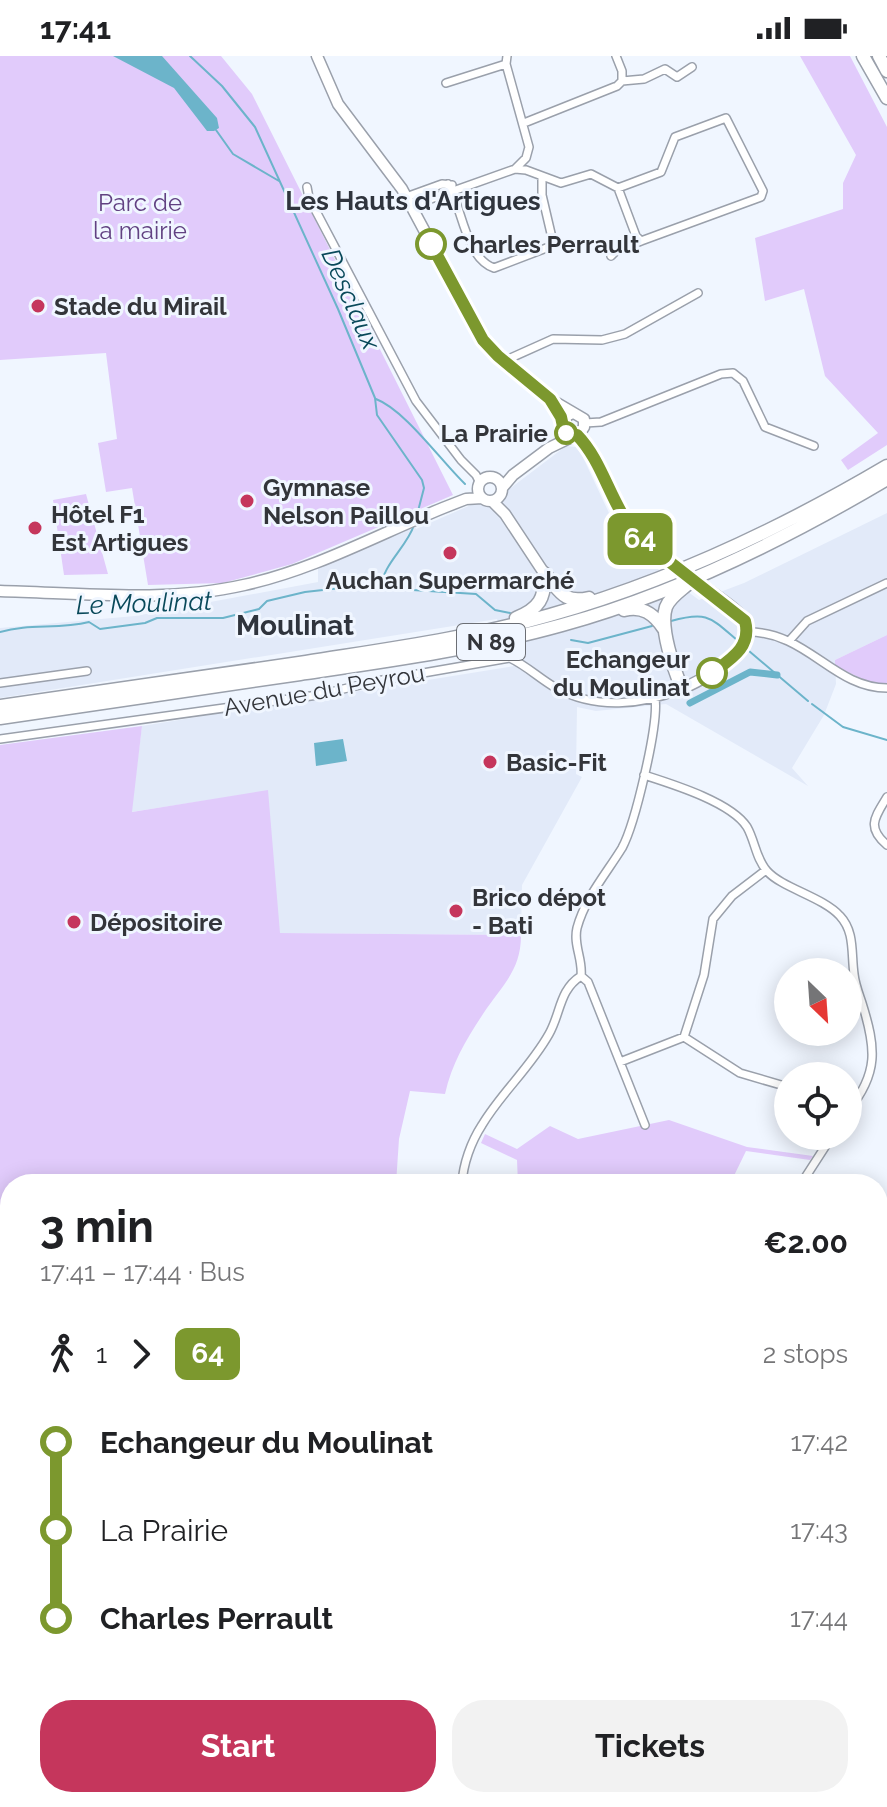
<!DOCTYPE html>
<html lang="en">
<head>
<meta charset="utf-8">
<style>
  body { margin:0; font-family:Raleway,sans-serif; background:#f2f2f2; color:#202124; height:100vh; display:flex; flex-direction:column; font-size:30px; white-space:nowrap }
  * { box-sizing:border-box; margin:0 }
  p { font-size:26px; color:#757577 }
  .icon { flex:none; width:44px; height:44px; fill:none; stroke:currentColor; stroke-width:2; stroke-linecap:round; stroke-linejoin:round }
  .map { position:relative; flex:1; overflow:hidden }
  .details { position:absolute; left:0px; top:1118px; width:888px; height:634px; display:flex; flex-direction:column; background:#fff; border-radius:32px 32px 0 0; box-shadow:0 4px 20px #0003 }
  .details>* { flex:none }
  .badge { padding:0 16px; border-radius:12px; font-size:28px; line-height:52px }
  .needle { width:52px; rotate:155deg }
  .buttons { position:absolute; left:774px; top:902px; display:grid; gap:16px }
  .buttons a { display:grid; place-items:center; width:88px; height:88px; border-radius:50%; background:#fff; box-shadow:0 4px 20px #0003; font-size:40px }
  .map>.badge { position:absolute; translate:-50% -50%; box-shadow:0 0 0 4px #fff }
  .legs { display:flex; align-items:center; gap:12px; height:88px; padding:0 40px; font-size:26px }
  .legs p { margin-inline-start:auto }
  .headline { display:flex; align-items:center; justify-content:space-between; height:136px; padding:0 40px }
  h1 { font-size:44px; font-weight:700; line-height:60px }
  .action { display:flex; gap:16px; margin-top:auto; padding:16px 40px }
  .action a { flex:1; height:92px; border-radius:32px; background:#c5365c; color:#fff; font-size:32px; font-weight:700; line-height:92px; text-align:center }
  .action a+a { background:#f2f2f2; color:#202124 }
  ul { padding:0 40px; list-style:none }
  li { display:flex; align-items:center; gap:28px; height:88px; font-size:30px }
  li i { display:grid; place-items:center; width:12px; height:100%; margin:0 10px; background:currentColor }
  li i::after { content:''; width:20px; height:20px; margin:-10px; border:6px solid; border-radius:50%; background:#fff }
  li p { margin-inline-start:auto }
  li:first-child i { background:linear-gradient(#0000 50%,currentColor 0) }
  li:last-child i { background:linear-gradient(currentColor 50%,#0000 0) }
  .status { display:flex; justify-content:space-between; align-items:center; height:56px; padding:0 40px; background:#fff; direction:ltr }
  .status svg { height:22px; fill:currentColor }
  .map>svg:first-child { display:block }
  .built { fill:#e2eaf9 }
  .green { fill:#e1cbfb }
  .water { fill:#6cb4ca }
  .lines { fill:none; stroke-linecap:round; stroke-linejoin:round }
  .stream { stroke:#6cb4ca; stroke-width:2 }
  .canal { stroke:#6cb4ca; stroke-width:7 }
  .street-casing { stroke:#9aa0ab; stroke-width:10 }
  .secondary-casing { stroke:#9aa0ab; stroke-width:13 }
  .highway-casing { stroke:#9aa0ab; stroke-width:15 }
  .street { stroke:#fff; stroke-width:7 }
  .secondary { stroke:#fff; stroke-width:10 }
  .highway { stroke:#fff; stroke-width:12 }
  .line-1-casing { stroke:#fff; stroke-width:18 }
  .line-1 { stroke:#7c982e; stroke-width:12 }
  .stop-1-dot { fill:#fff; stroke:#7c982e; stroke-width:4 }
  .poi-dot { fill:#c5365c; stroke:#f0f6ff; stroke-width:3 }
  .labels { text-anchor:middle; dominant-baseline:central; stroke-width:6; stroke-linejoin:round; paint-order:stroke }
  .shield { fill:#f0f6ff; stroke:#6c6f75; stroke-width:2 }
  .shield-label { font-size:22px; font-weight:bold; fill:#33353a }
  .park-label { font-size:24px; fill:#614182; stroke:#f0f6ff }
  .stop-label { font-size:24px; font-weight:bold; fill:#33353a; stroke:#f0f6ff; text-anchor:end }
  .poi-label { font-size:24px; font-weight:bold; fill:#33353a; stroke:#f0f6ff; text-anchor:start }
  .street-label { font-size:24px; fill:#33353a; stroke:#f0f6ff }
  .neighbourhood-label { font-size:26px; font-weight:bold; fill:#2f343d; stroke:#f0f6ff }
  .water-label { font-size:26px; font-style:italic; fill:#09495a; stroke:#f0f6ff }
  .quarter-label { font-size:28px; font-weight:bold; fill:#2f343d; stroke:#f0f6ff }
</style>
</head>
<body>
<div class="status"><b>17:41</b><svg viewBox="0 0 49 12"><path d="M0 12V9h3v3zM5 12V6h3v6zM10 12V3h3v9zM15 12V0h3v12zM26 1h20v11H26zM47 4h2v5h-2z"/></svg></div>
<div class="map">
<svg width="887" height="1751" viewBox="0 0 887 1751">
  <rect width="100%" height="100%" fill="#f0f6ff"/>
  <path class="built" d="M566,390L576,391L581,397L623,487L699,544L744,527L887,457V579L835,604L836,628L824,659L792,712L808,730L666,648L596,655L577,651L576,718L582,721L522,829L521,879L279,877L267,735L131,756L142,670L514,610L497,563L0,642V572L135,560L318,526V505L413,464L416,473L512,431Z"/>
  <path class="green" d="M0,0H221L252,38L453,439L292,508L223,527L148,529L132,432L106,436L98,387L117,383L106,297L0,304Z
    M800,0H850L887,71V389L848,414L841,404L878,377L825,320L804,233L765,245L755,182L843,153V127L856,99Z
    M86,438L108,518L64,519L53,444Z
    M887,579V627L873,628L835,610V604Z
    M142,670L132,756L268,734L280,877L521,879C521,915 502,929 483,958C466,984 452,1007 445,1038L410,1035L399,1083L396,1128H10V1321H0V689Z
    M669,1064L747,1091L813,1100L810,1104L746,1095L730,1128H518L517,1104L481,1087L485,1078L517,1093L550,1070L578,1083Z
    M878,1428L887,1430V1654L878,1650Z
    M10,1453V1742H838L840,1746L849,1742H878V1728L883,1726L884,1751H0V1455Z"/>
  <path class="water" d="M113,0H162L217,62L219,72L214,75H207L174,32Z
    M343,683L347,705L316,710L314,687Z"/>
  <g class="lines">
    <path class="stream" d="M190,0L222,30L255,71L338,253L375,342L377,359L422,424L424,432L417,459
      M216,74L233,98L279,125
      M376,343C405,354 441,405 465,428
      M414,469C407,491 382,509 381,532L476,538L495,554L510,557
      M671,565C707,555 710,561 737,584
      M0,576C30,567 58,574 89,566L100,573L145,567L157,562H223L259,553L267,545L305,536L359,530L381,532
      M571,584L588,587L652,570
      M749,595L808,645
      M812,648L843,671L887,684
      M0,1642L10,1648
      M642,1742L663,1751"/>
    <path class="canal" d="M690,647L750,616L777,619"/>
    <g class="street-casing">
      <path id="street" d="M507,0L506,8L529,91L526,102L515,113
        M622,25L644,23L665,13L677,21L692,11
        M446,27L506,8
        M524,67L617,30L622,25V15L616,0
        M448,128C462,150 465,202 494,212L549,191L553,186L542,139V122
        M307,131L309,142L416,345L461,404L476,419L480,427
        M618,132L636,180L641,185
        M406,141L442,128L452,129
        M411,150L515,113L526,114L561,127L591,118L618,132L661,116L675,81L726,62L763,135L761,141L641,185L616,195L611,200
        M504,305L553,283L602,284L625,278L698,237
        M585,367L601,366L721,318L733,317L743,325L765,371L814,390
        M747,576C807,575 833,632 887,632
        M790,584L807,565L887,527
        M0,627L87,615
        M0,683L318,639L377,625L510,602C527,610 540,623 556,632C596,654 642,649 682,633
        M644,719C672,728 731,746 747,771C755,785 756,803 767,815C782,832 823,841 840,860C855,876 851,897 854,918C855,928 859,938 862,947C876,992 879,1017 848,1055
        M887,741C875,761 866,771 887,789
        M581,920L588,926L645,1069
        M684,981L704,919L713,863L732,840L766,814
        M620,1006L684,981L740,1017L788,1031
        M462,1128C463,1108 471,1086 482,1069C501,1037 530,1012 549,978C561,957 559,934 581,920C583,903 573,889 577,872C585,842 606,818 622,792C635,768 659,668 655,642
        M801,1128L832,1080
        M878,1158L887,1153
        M0,1327L3,1332L2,1455
        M878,1737L887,1733
        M853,1751L870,1742"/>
    </g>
    <g class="secondary-casing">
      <path id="secondary" d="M317,0L338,48L402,133L483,284L504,305L550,343L584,363V371L580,377L549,392L513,419L502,432
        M577,379C599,402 607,436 623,463C635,481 653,493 670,506
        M573,380L564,375L562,368L564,361L573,357
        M478 433a12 12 0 1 1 24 0a12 12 0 1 1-24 0Z
        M492,445L505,458L544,517
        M0,535C80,537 165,547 244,529C313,514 377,479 443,452L466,443L482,442
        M682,633C703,623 759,596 745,565C740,554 712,537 702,529
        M878,1413L887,1415
        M0,1455L10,1453"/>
    </g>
    <g class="highway-casing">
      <path id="highway" d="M863,0L887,42
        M879,0L887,15
        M544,517C560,534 562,548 589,542
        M624,554C642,549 654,558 664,573
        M516,562C539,553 546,542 544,517
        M682,633C674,613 659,571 666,551C670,541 680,535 688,528
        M0,650C102,635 204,621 306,606C387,593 470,582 550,559C667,526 782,472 887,410
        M0,662C100,647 200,633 300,618C388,605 476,593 562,569C675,538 786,483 887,423"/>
    </g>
    <use href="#street" class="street"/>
    <use href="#secondary" class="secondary"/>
    <use href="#highway" class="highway"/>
  </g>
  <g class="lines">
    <g class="line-1-casing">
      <path id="line-1" d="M431,188L483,284L498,300L550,343L561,361L564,375L570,379H577C606,409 611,455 643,485L745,565C752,591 731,603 712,617"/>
    </g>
    <use href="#line-1" class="line-1"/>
  </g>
  <g class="stop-1-dot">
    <circle cx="431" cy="188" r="14"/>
    <circle cx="566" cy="377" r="10"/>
    <circle cx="712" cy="617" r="14"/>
  </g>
  <g class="poi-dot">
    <circle cx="38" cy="250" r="8"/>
    <circle cx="247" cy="445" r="8"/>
    <circle cx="35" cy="472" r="8"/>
    <circle cx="450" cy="497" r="8"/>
    <circle cx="490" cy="706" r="8"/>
    <circle cx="456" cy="855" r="8"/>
    <circle cx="74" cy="866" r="8"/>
  </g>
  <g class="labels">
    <rect class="shield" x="457" y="568" width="68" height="36" rx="6"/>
    <g class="shield-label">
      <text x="491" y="586">N 89</text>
    </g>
    <g class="park-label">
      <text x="140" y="146">Parc de<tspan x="140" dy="28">la mairie</tspan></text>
    </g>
    <g class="stop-label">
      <text x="453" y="188" text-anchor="start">Charles Perrault</text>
      <text x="548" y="377">La Prairie</text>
      <text x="690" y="603">Echangeur<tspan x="690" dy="28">du Moulinat</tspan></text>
    </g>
    <g class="poi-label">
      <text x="54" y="250">Stade du Mirail</text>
      <text x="263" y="431">Gymnase<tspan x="263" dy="28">Nelson Paillou</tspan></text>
      <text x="51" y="458">Hôtel F1<tspan x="51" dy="28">Est Artigues</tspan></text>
      <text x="450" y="524" text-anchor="middle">Auchan Supermarché</text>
      <text x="506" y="706">Basic-Fit</text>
      <text x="472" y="841">Brico dépot<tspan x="472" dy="28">- Bati</tspan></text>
      <text x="90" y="866">Dépositoire</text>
    </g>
    <g class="street-label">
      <text transform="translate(324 634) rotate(-10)">Avenue du Peyrou</text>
    </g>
    <g class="neighbourhood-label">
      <text x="413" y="145">Les Hauts d'Artigues</text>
    </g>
    <g class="water-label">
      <text transform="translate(351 243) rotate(66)">Desclaux</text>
      <text transform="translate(144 547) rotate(-2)">Le Moulinat</text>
    </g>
    <g class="quarter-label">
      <text x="295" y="569">Moulinat</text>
    </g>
  </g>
</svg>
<div class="buttons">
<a><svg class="needle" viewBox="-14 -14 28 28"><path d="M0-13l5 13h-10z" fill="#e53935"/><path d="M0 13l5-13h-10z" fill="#757577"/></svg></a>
<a><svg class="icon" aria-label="locate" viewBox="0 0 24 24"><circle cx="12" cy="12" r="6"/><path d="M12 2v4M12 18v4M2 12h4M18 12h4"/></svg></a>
</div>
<b class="badge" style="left:640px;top:483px;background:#7c982e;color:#fff">64</b>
<section class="details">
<div class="headline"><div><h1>3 min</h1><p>17:41 – 17:44 · Bus</p></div><b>€2.00</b></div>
<div class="legs"><svg class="icon" aria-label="walk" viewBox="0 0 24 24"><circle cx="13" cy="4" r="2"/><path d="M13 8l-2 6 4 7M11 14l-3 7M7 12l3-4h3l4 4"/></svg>1<svg class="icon" aria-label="forward" viewBox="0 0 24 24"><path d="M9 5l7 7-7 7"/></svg><b class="badge" style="background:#7c982e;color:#fff">64</b><p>2 stops</p></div>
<ul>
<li><i style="color:#7c982e"></i><b>Echangeur du Moulinat</b><p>17:42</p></li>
<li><i style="color:#7c982e"></i><span>La Prairie</span><p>17:43</p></li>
<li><i style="color:#7c982e"></i><b>Charles Perrault</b><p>17:44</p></li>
</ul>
<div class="action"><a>Start</a><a>Tickets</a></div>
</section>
</div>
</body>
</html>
